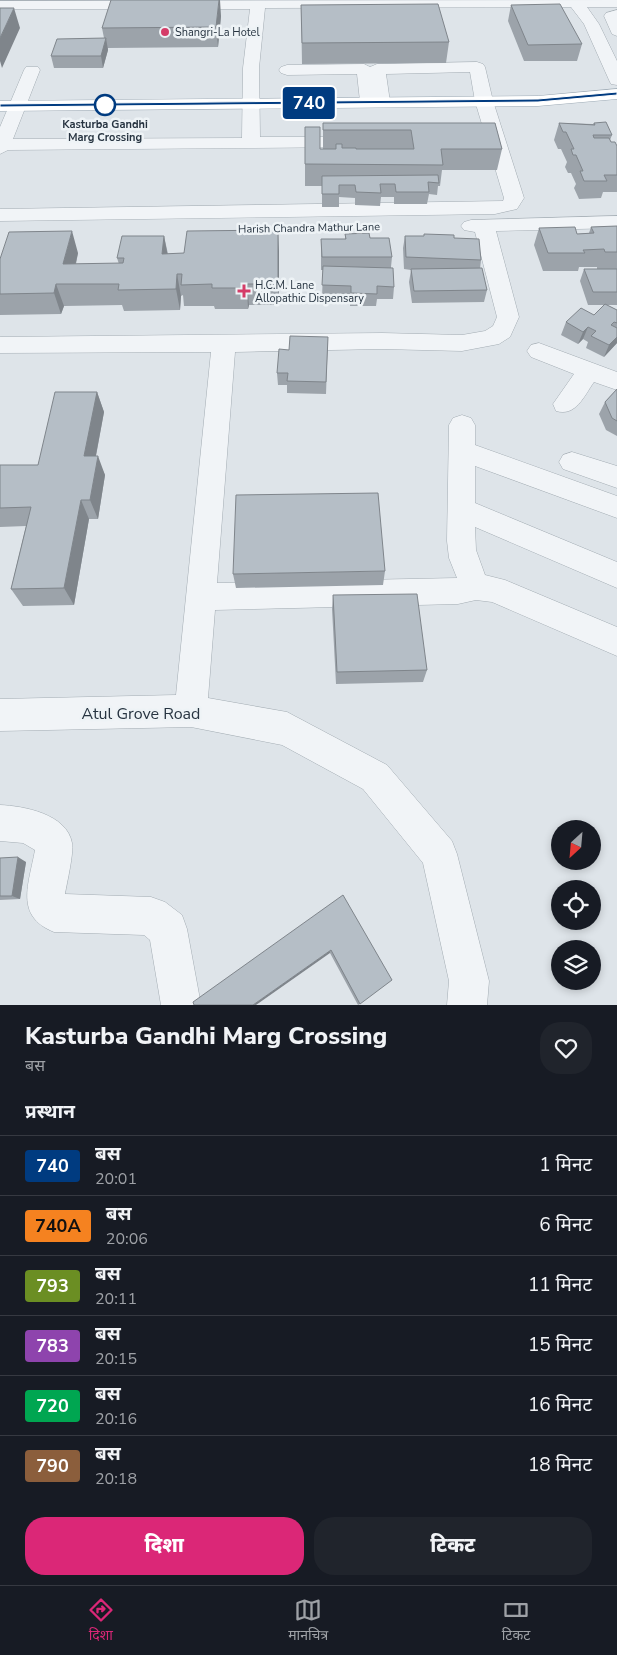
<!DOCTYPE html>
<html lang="hi">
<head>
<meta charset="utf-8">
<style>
  body { margin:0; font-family:"Nunito Sans","Noto Sans Devanagari",sans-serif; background:#20242c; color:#f1f3f6; height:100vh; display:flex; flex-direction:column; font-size:19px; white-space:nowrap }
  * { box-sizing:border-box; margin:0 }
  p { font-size:16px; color:#9ea1a6 }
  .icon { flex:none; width:28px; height:28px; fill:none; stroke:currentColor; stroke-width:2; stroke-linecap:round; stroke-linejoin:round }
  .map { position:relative; height:1005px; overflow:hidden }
  .sheet { display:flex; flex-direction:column; background:#171b24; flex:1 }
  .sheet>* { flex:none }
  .badge { padding:0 10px; border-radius:4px; font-size:18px; line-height:32px }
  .needle { width:32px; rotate:206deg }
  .controls { position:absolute; left:551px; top:820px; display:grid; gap:10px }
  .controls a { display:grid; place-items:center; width:50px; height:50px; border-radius:50%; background:#171b24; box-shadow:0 2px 8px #0003; font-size:25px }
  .map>.badge { position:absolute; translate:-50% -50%; box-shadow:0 0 0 2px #fff }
  h2 { padding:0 25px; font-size:19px; line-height:45px }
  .round { display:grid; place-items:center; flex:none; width:52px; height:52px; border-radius:20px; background:#20242c }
  .headline { display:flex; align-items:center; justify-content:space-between; height:85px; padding:0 25px }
  h1 { font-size:24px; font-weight:800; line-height:38px }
  .action { display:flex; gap:10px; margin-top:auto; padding:10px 25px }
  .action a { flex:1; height:58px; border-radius:20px; background:#db2777; color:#fff; font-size:20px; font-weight:800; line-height:58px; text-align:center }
  .action a+a { background:#20242c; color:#f1f3f6 }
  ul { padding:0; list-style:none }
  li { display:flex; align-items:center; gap:15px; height:60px; padding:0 25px; border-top:1px solid #363941 }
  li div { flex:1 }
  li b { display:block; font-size:19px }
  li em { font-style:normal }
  li .badge { min-width:55px; font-weight:700; text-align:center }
  .menu { display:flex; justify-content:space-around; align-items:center; height:70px; border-top:1px solid #363941; background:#171b24; font-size:14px; color:#9ea1a6 }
  .menu a { display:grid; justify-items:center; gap:2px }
  .menu .on { color:#db2777 }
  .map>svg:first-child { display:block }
  .built { fill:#ccd3db }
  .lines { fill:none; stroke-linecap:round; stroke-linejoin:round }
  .minor-casing { stroke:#a3acb3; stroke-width:1 }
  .major-casing { stroke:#9daab5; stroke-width:1 }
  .minor { fill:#f1f4f7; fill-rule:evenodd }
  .major { fill:#fff; fill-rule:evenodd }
  .wall { fill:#9ca3aa }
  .shaded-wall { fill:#7f858b }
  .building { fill:#b5bec6; stroke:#7f858b }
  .line { fill:#003b80; stroke:#fff }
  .poi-dot { fill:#d53c68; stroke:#eef3f6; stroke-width:2 }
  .stop-dot { fill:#fff; stroke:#003b80; stroke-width:2.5 }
  .labels { text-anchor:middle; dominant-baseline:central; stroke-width:5; stroke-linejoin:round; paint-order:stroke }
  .far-poi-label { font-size:11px; fill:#273441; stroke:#eef3f6; text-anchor:start }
  .far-stop-label { font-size:11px; font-weight:bold; fill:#273441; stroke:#eef3f6 }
  .far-street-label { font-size:11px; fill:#273441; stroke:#eef3f6 }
  .near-street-label { font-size:16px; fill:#273441; stroke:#eef3f6 }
</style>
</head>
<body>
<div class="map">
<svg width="617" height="1005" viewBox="0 0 617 1005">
  <rect width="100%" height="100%" fill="#dee4e9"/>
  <path class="built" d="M0,0H534L0,2Z"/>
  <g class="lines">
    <g class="minor-casing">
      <path id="minor" d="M617,0V7H587L599,24L617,61V85L611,84L609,80L584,24L571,7L265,8L259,68L260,137H360L366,138L369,142L366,146L360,147L8,150L0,154V127L24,70L26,67H38L40,70L13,139L242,138L243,68L250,9H0V1Z
        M617,10V36L612,34L604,16L606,13Z
        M477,62L483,64L485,67L493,101L524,198L517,209L495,214L0,221V209L503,201L504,198L475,101L470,72L386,74L390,102L387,106L381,107L363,105L360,101L357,74L287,75L281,73L279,70L281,67L287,65L364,64L370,67L377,64Z
        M617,216V228L496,231L519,317L510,337L499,344L462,351L382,349L235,352L217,583L457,578L449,558L447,541L449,425L453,418L462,415L471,418L475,425V445L617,496V518L475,466V503L617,562V588L475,527L476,550L485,575L505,580L617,627V656L492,602L476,600L458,604L215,610L208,698L287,712L387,765L452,841L457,854L489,981L487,1005H447L449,981L423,863L363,789L282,745L191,727L0,731V699L176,695L211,352L0,353V337L382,333L462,335L485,331L493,326L497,317L475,232L464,230L461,226L464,222L471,220Z
        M539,343L617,372V390L594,382C584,396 576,417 556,411L553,404L574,374L531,357L527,351L531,345Z
        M572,452L617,466V488L563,469L559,462L563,455Z
        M0,805C24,806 67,814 72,843C74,853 67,882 65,894L151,897L165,902L182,915L187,929L201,1005H161L150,940L144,935L54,932C14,916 29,884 35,850L23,843L0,841Z"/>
    </g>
    <g class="major-casing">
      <path id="major" d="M617,89V99L538,106L0,111V101L538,96Z"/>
    </g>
    <use href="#minor" class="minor"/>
    <use href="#major" class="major"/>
  </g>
  <path class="wall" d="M301,5L449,42L446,63L302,64Z
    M511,5L582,44L577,61H524L508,21Z
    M221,16L218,47L108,48V50L103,68H54L51,56L104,38L102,28Z
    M323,123H495L502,149L497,170H442L440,186H438L437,195L429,194L427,204H394V197H381L380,206L355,205V198L339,197V207H322V186H305V127L320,149H323Z
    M559,123L593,124L594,123L612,135L610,140L611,142L617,146V192H603L601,198L579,199L574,188L576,184L571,173H568L565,167L567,162L561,149H558L554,140Z
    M617,226V305H607L617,310V343L604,357L586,348L588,342L583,339L578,344L561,335L566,322L594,315L604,305H588L580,281L584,269H597V267H579L578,271H543L534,245L539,228L577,234L589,233L591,227Z
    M345,234L370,238L392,257L391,267L394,287L393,299H377L376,306H350V298H322L323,270H321V239H345Z
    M164,236L168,254L279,251V305H249L248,309H215L214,306H184L183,295L181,296L180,310L124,311L122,305L64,306L61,314L0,315V259L78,253L76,264H119L117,258Z
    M405,236L454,238L481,260L480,269L487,290L484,302L412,303L409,282L411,270L404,269L403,248Z
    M328,337L326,394L287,393V385H278L277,373L289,350Z
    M617,389V436L606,430L599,414L605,402Z
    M97,392L104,412L96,456L105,475L98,519H89L74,605L23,606L11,589L26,526L0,527V465H38Z
    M385,571L383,585L236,588L233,574Z
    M333,595L427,670L423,682L336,684L332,609Z
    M0,858L26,862L20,899L0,900Z
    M343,895L360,1004L358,1005L330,953Z"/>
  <path class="shaded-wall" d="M219,0H220L221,16L218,47L216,27Z
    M14,8L20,28L2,68L0,61V38Z
    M106,38L108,50L103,68L101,56Z
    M278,230L279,251V305L278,284Z
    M72,231L78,253L71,284L63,264Z
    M164,236L168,257L162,254Z
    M177,274L181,296L180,310L176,289Z
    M56,284L64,306L61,314L54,293Z
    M247,284L249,305L248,309L247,288Z
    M588,327L583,339L578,344L583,332Z
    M617,337V343L604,357L609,345Z
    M97,392L104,412L92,476L84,456Z
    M98,456L105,475L98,519L90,500Z
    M81,500L89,519L74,605L64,588Z
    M18,857L26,862L20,899L12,896Z
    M331,950L330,953L256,1005H253Z"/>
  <path class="building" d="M111,0H219L216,27L102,28Z
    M438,4L449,42L302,43L301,5Z
    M560,4L582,44L528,45L511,5Z
    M0,8H14L0,38Z
    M106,38L101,56H51L57,39Z
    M606,122L612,135H593L594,138H609L611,142H615L617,146V175H604L607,181H584L580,171H583L576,155H573L571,149H574L566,132H563L559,123L595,125L594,123Z
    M323,123H495L502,149H441L443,165L305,164V127H320V149H336V144H342V148H356V149H414L411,130H323Z
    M438,175L439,183L428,182L429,192H396L395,184H380L381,193L356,192L355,185H339V194H322V176Z
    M617,226V252H605L604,249L583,250L585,253H548L539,228L575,227L577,234L594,233L591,227Z
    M278,230V284H247V288H212V284L181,285L182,274H177L176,289L118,290L119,284H56L54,293L0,294V259L9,232L72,231L63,264L123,263L124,258H117L122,236H164L162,254L184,253L187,231Z
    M369,233L370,238H389L392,257H322L321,239H346L345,234Z
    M424,234L454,235V238L479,239L481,260L406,257L405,236H424Z
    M323,266L393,268L394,287L377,286V294L351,293V286L322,285Z
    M482,268L487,290L414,291L411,269Z
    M584,269H617V292H593Z
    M605,304L617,310V323L614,322L611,325L617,328V337L609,345L591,336L596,331L588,327L583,332L566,322L581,308L594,315Z
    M290,336L328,337L326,382L287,381L288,373H277L279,349L289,350Z
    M617,389V421L612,418L605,402Z
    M55,392H97L84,456H98L90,500H81L64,588L11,589L31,507L0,508V465H38Z
    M378,493L385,571L233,574L236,495Z
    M417,594L427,670L337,672L333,595Z
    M18,857L12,896H0V858Z
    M343,895L392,980L360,1004L331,950L253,1005H194L193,1002Z"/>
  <path class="line" d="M617,92V95L538,102L0,107V104L538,99Z"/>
  <g class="poi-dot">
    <circle cx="165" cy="32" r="5"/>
    <path d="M241.5 283.5h5v5h5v5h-5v5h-5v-5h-5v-5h5z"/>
  </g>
  <circle class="stop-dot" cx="105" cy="105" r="10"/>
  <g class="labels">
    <g class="far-poi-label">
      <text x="175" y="32">Shangri-La Hotel</text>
      <text x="255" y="285">H.C.M. Lane<tspan x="255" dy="13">Allopathic Dispensary</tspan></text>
    </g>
    <g class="far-stop-label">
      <text x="105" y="124">Kasturba Gandhi<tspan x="105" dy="13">Marg Crossing</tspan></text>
    </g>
    <g class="far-street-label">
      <text transform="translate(309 228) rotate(-1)">Harish Chandra Mathur Lane</text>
    </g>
    <g class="near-street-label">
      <text x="141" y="714">Atul Grove Road</text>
    </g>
  </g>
</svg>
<div class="controls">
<a><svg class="needle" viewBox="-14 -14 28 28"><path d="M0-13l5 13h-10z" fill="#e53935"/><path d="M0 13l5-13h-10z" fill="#9ea1a6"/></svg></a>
<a><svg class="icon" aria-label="locate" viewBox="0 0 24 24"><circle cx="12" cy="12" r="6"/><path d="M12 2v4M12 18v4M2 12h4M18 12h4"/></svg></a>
<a><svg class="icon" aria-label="layers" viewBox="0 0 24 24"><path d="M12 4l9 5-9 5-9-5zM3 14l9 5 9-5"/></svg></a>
</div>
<b class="badge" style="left:309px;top:103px;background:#003b80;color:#fff">740</b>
</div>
<section class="sheet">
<div class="headline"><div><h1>Kasturba Gandhi Marg Crossing</h1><p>बस</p></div><a class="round"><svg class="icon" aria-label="heart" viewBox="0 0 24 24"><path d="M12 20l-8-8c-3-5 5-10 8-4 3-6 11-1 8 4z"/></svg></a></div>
<h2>प्रस्थान</h2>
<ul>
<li><span class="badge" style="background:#003b80;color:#fff">740</span><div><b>बस</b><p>20:01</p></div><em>1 मिनट</em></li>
<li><span class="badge" style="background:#f58220;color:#111">740A</span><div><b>बस</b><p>20:06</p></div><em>6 मिनट</em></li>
<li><span class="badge" style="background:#6b8e23;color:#fff">793</span><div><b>बस</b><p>20:11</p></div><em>11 मिनट</em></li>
<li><span class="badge" style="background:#8e44ad;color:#fff">783</span><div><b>बस</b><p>20:15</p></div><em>15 मिनट</em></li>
<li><span class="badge" style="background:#00a651;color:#fff">720</span><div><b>बस</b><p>20:16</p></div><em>16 मिनट</em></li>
<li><span class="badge" style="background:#8b5e3c;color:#fff">790</span><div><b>बस</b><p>20:18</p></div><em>18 मिनट</em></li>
</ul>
<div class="action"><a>दिशा</a><a>टिकट</a></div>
</section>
<nav class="menu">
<a class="on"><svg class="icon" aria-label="directions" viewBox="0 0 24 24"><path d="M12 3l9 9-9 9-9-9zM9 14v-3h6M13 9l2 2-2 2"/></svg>दिशा</a>
<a><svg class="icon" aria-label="map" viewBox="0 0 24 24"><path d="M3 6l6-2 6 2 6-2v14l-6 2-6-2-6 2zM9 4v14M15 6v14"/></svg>मानचित्र</a>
<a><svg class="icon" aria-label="tickets" viewBox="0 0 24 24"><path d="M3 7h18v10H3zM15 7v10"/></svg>टिकट</a>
</nav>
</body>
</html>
